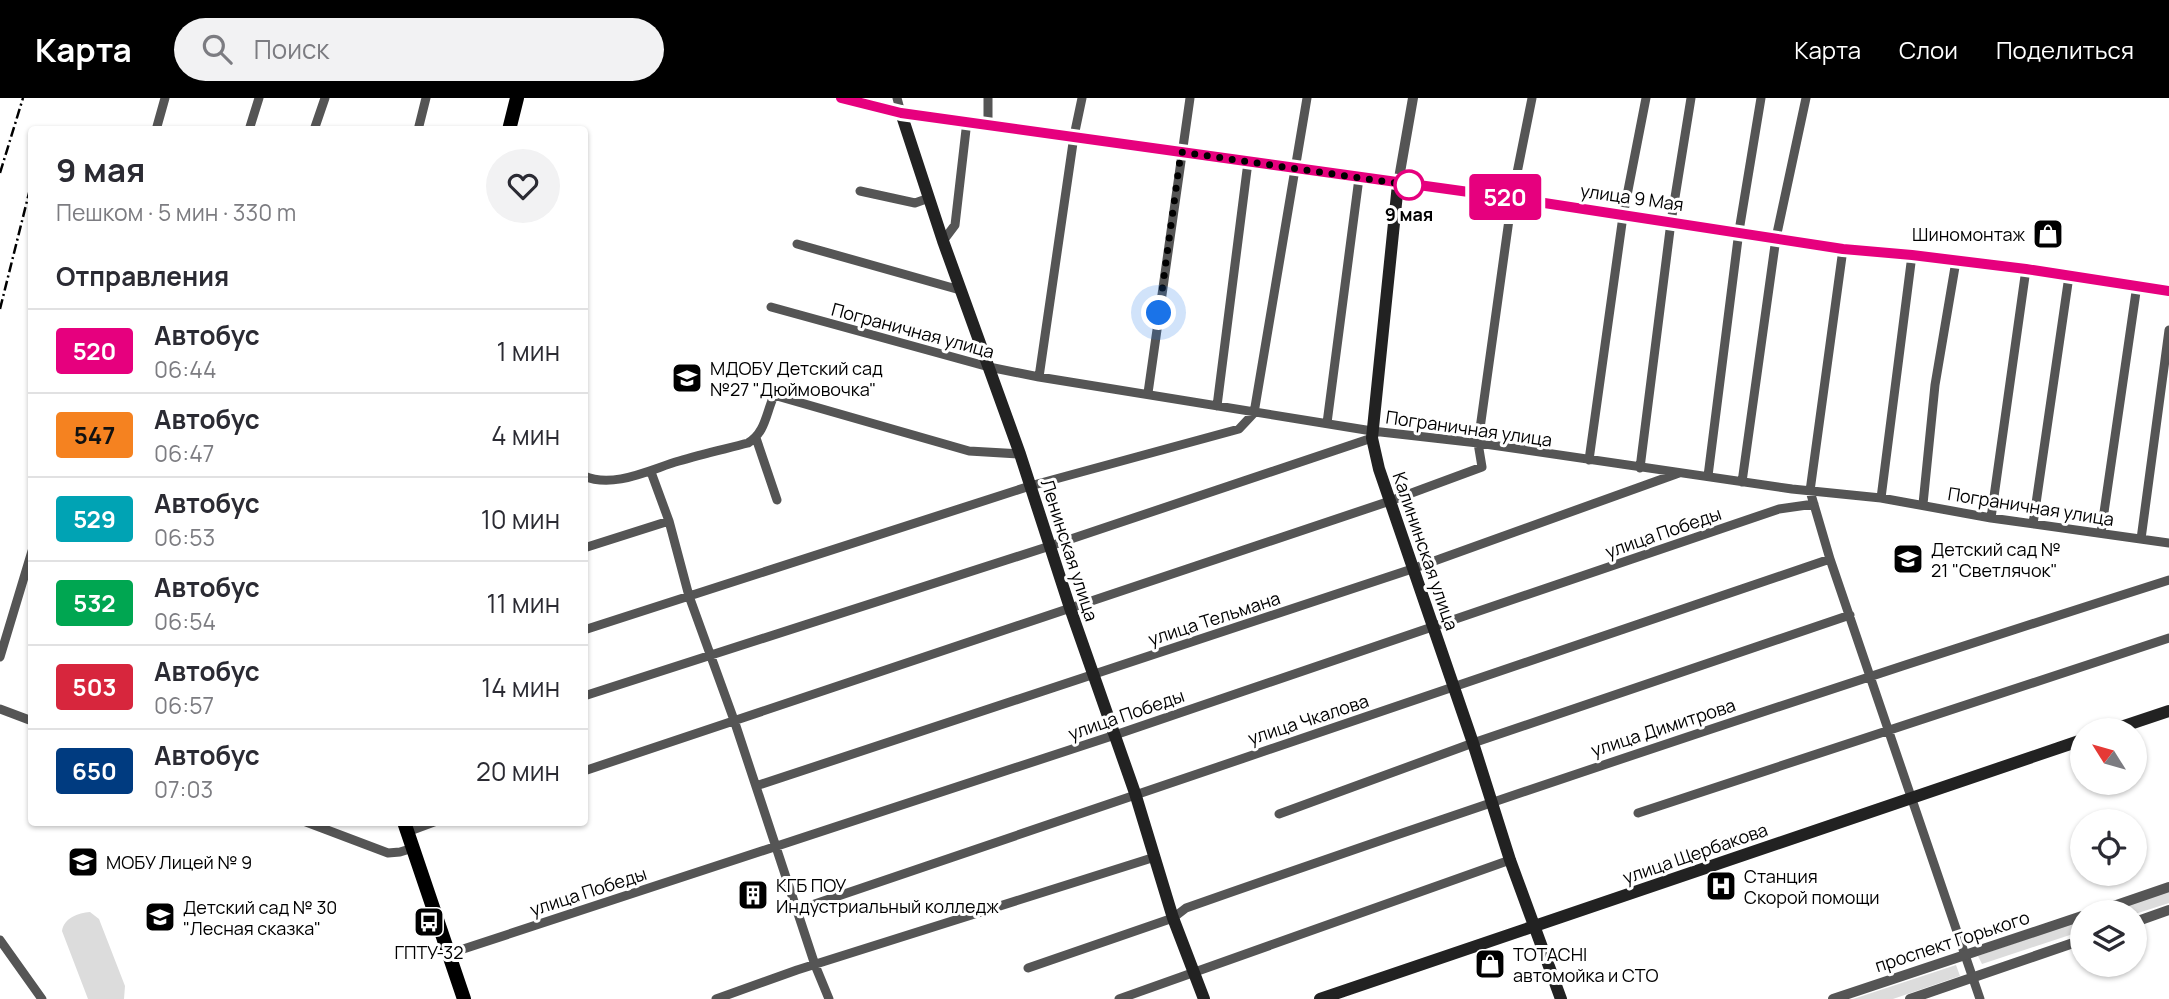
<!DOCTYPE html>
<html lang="ru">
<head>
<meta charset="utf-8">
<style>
  body { margin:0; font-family:Manrope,sans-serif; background:#f2f2f3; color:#2b2b33; height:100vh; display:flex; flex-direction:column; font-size:26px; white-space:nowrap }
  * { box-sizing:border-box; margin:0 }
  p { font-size:23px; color:#7c7c81 }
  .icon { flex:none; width:38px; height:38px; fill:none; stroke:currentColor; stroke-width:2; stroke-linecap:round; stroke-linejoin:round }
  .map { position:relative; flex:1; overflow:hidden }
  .details { position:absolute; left:28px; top:28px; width:560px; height:700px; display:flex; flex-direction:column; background:#fff; border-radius:7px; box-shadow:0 2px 5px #0004 }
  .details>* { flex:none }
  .badge { padding:0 14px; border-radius:5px; font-size:24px; line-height:46px }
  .needle { width:46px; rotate:307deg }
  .buttons { position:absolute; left:2070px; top:620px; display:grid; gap:14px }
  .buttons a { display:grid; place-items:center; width:77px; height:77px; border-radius:50%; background:#fff; box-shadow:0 2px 5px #0004; font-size:35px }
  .you { position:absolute; width:35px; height:35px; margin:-18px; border:5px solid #fff; border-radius:50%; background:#1a73e8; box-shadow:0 0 0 10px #1a73e833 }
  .map>.badge { position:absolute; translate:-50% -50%; box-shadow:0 0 0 4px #fff }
  h2 { padding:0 28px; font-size:26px; line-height:63px }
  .round { display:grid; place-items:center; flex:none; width:74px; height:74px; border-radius:37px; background:#f2f2f3 }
  .headline { display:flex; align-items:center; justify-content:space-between; height:119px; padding:0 28px }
  h1 { font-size:33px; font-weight:700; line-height:52px }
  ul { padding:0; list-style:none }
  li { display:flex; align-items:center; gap:21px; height:84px; padding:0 28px; border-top:2px solid #e1e1e2 }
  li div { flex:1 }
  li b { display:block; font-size:26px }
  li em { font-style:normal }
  li .badge { min-width:77px; font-weight:700; text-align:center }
  header { display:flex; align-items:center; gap:42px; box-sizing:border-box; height:98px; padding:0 35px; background:#000; color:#fff }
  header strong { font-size:33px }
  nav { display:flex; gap:38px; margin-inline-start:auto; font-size:24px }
  .search { width:490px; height:63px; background:#f2f2f3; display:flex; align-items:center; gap:18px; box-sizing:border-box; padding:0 24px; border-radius:38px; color:#7c7c81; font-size:26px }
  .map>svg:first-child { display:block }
  .green { fill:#dcdcdc }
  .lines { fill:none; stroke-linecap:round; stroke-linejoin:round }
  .minor { stroke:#555; stroke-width:9 }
  .tertiary { stroke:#555; stroke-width:10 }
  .secondary { stroke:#222; stroke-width:12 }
  .primary { stroke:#000; stroke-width:14 }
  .rail { stroke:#000; stroke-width:2.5; stroke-dasharray:10 3.5 2 3.5; stroke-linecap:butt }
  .line-casing { stroke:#fff; stroke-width:16 }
  .line { stroke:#e6007e; stroke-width:10 }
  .walk { stroke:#000; stroke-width:7; stroke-dasharray:0 12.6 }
  .stop-dot { fill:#fff; stroke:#e6007e; stroke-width:3.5 }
  .labels { text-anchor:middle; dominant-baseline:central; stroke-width:6; stroke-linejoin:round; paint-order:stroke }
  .street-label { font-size:18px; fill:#000; stroke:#fff }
  .stop-label { font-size:18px; font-weight:bold; fill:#000; stroke:#fff }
  .poi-label { font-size:18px; fill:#000; stroke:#fff; text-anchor:start }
</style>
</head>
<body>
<header>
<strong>Карта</strong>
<div class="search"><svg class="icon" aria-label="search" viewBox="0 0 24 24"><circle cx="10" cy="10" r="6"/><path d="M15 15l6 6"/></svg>Поиск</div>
<nav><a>Карта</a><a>Слои</a><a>Поделиться</a></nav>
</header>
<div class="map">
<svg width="2169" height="901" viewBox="0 0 2169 901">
  <rect width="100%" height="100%" fill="#fff"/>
  <path class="green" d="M2169,793V805L2135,816V814H2107Z
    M90,814L99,821L125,888L124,901H88L62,833C64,820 78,815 90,814Z
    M2082,822V833L1982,866L1978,858Z
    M1956,867L1960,878L1893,901H1853Z"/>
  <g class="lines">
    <path class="minor" d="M897,0L901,15
      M988,26V0
      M156,32L165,0
      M249,32L259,0
      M314,32L325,0
      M418,32L426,0
      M860,93L915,105L929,100
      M943,143L955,127L967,23
      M797,146L960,192
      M1843,151L1810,393L1830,461L1980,901
      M771,209L989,269L1039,279L1372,333L1478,345L1792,391L1881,400L1991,420L2169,445
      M1039,279L1074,38L1082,0
      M1148,295L1190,0
      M1217,308L1248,64
      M1327,325L1359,80
      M756,340L777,402
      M1589,362L1623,118L1646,0
      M1640,370L1671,124L1691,0
      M651,374L669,423L689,498L734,622L815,867L829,901
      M584,378C614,391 651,371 679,363C702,356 725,351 748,345C765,335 766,316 773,300L777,298L969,353L1020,356
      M1708,378L1739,133L1761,0
      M1742,384L1776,140L1806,0
      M1881,400L1912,157
      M1923,406L1935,287L1956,163
      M1991,420L2026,171
      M2033,426L2069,178
      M2101,435L2137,187
      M2141,441L2169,232
      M584,450L669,423
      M584,532L1030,388L1239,331L1254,315L1307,0
      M0,559L32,453
      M584,598L1050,448L1372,340
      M0,611L32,623
      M584,673L1390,403L1482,369L1478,345L1512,100L1532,0
      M756,688L1412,471L1679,375
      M1638,715L2169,540
      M1279,716L1473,645L1850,517
      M306,724L388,755L400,754L413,750
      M407,734L434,724
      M797,812L1830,461
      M0,842L42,901
      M448,856L1115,637L1779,411L1814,406
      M1028,870L1173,820L1186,810C1512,696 1840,587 2169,482
      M716,901L797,872L1155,759
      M1119,901L1510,762"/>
    <path class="tertiary" d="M1398,86L1413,0
      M2096,814L2169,789
      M2135,824L2169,812
      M1833,901L2082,818
      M1910,901L2082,842"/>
    <path class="secondary" d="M901,15L943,143L1020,356L1070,510L1135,695L1173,820L1204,901
      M1398,86L1372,340L1379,371L1473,645L1510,762L1561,901
      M2112,632L2169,613
      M1320,901L2082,642"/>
    <path class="primary" d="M841,0L901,15L1512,100L1843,151L1912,157L2026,171L2169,193
      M509,32L517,0
      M404,724L464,901"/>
    <path class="rail" d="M0,75L23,0
      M0,211L32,83"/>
  </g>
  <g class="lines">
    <g class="line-casing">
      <path id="line" d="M841,0L901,15L1512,100L1843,151L1912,157L2026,171L2169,193"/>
    </g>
    <use href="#line" class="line"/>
    <path class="walk" d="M1159,215L1181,54L1409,87"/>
  </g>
  <defs>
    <g id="shop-square" transform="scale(1.575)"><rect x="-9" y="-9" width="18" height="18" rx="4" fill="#000" stroke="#fff"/><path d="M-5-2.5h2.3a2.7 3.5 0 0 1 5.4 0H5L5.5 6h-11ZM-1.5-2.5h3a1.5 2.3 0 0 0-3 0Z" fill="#fff"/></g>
    <g id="school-square" transform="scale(1.575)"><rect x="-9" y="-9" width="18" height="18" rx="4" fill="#000" stroke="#fff"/><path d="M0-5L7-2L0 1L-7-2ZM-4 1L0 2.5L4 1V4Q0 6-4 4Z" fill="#fff"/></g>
    <g id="hospital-square" transform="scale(1.575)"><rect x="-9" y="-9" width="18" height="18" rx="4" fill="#000" stroke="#fff"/><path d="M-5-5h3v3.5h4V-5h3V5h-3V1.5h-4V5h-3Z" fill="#fff"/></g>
    <g id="building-square" transform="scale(1.575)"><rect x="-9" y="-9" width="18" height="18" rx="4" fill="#000" stroke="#fff"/><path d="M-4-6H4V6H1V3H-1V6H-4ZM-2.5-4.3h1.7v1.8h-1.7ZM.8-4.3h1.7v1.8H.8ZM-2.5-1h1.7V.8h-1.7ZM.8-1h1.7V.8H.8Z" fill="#fff"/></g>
    <g id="bus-square" transform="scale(1.575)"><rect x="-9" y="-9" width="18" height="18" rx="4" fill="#000" stroke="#fff"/><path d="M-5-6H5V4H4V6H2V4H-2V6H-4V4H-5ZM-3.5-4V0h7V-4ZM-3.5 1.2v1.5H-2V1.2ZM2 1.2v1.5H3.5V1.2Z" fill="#fff"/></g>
  </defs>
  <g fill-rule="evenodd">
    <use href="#shop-square" x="2048" y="136"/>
    <use href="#school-square" x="687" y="280"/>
    <use href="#school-square" x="1908" y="461"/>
    <use href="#school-square" x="83" y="764"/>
    <use href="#hospital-square" x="1721" y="788"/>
    <use href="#building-square" x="753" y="797"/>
    <use href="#school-square" x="160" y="819"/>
    <use href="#bus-square" x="429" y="824"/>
    <use href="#shop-square" x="1490" y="866"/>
  </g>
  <circle class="stop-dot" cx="1409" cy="87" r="14"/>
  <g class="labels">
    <g class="street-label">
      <text transform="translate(1632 99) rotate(8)">улица 9 Мая</text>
      <text transform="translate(913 232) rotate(15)">Пограничная улица</text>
      <text transform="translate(1469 330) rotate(8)">Пограничная улица</text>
      <text transform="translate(2031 408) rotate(9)">Пограничная улица</text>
      <text transform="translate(1663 434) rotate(-19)">улица Победы</text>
      <text transform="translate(1070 452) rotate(72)">Ленинская улица</text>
      <text transform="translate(1426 453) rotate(71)">Калининская улица</text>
      <text transform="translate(1214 520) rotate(-18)">улица Тельмана</text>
      <text transform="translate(1126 616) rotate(-19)">улица Победы</text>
      <text transform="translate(1308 621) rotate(-18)">улица Чкалова</text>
      <text transform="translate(1663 629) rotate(-18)">улица Димитрова</text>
      <text transform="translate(1695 755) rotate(-19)">улица Щербакова</text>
      <text transform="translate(588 793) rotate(-18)">улица Победы</text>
      <text transform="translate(1952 843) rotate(-18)">проспект Горького</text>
    </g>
    <g class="stop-label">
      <text x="1409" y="116">9 мая</text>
    </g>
    <g class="poi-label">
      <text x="2025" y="136" text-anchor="end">Шиномонтаж</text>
      <text x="710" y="270">МДОБУ Детский сад<tspan x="710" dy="21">№27 "Дюймовочка"</tspan></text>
      <text x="1931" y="451">Детский сад №<tspan x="1931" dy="21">21 "Светлячок"</tspan></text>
      <text x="106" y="764">МОБУ Лицей № 9</text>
      <text x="1744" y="778">Станция<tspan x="1744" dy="21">Скорой помощи</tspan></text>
      <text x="776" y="787">КГБ ПОУ<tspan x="776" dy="21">Индустриальный колледж</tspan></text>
      <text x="183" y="809">Детский сад № 30<tspan x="183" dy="21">"Лесная сказка"</tspan></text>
      <text x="429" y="854" text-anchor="middle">ГПТУ-32</text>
      <text x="1513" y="856">TOTACHI<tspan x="1513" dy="21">автомойка и СТО</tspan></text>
    </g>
  </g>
</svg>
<div class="buttons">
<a><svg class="needle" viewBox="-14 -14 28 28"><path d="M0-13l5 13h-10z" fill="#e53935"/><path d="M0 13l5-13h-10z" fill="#7c7c81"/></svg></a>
<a><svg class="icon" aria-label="locate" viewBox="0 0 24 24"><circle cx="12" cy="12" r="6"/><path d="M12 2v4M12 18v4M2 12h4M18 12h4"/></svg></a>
<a><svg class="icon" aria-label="layers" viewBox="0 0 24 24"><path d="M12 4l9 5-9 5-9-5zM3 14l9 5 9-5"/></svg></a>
</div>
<div class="you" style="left:1159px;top:215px"></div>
<b class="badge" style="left:1505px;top:99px;background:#e6007e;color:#fff">520</b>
<section class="details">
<div class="headline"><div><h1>9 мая</h1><p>Пешком · 5 мин · 330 m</p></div><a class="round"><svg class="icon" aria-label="heart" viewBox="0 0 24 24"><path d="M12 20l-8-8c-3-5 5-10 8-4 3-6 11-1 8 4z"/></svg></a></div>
<h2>Отправления</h2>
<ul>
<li><span class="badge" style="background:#e6007e;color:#fff">520</span><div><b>Автобус</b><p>06:44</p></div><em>1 мин</em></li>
<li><span class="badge" style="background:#f58220;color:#111">547</span><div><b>Автобус</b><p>06:47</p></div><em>4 мин</em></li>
<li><span class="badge" style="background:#00a3b4;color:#fff">529</span><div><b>Автобус</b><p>06:53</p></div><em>10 мин</em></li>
<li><span class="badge" style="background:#00a651;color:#fff">532</span><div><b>Автобус</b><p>06:54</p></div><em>11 мин</em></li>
<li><span class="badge" style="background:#d7263d;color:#fff">503</span><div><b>Автобус</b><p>06:57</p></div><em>14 мин</em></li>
<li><span class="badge" style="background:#003b80;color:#fff">650</span><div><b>Автобус</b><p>07:03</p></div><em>20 мин</em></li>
</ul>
</section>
</div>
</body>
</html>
